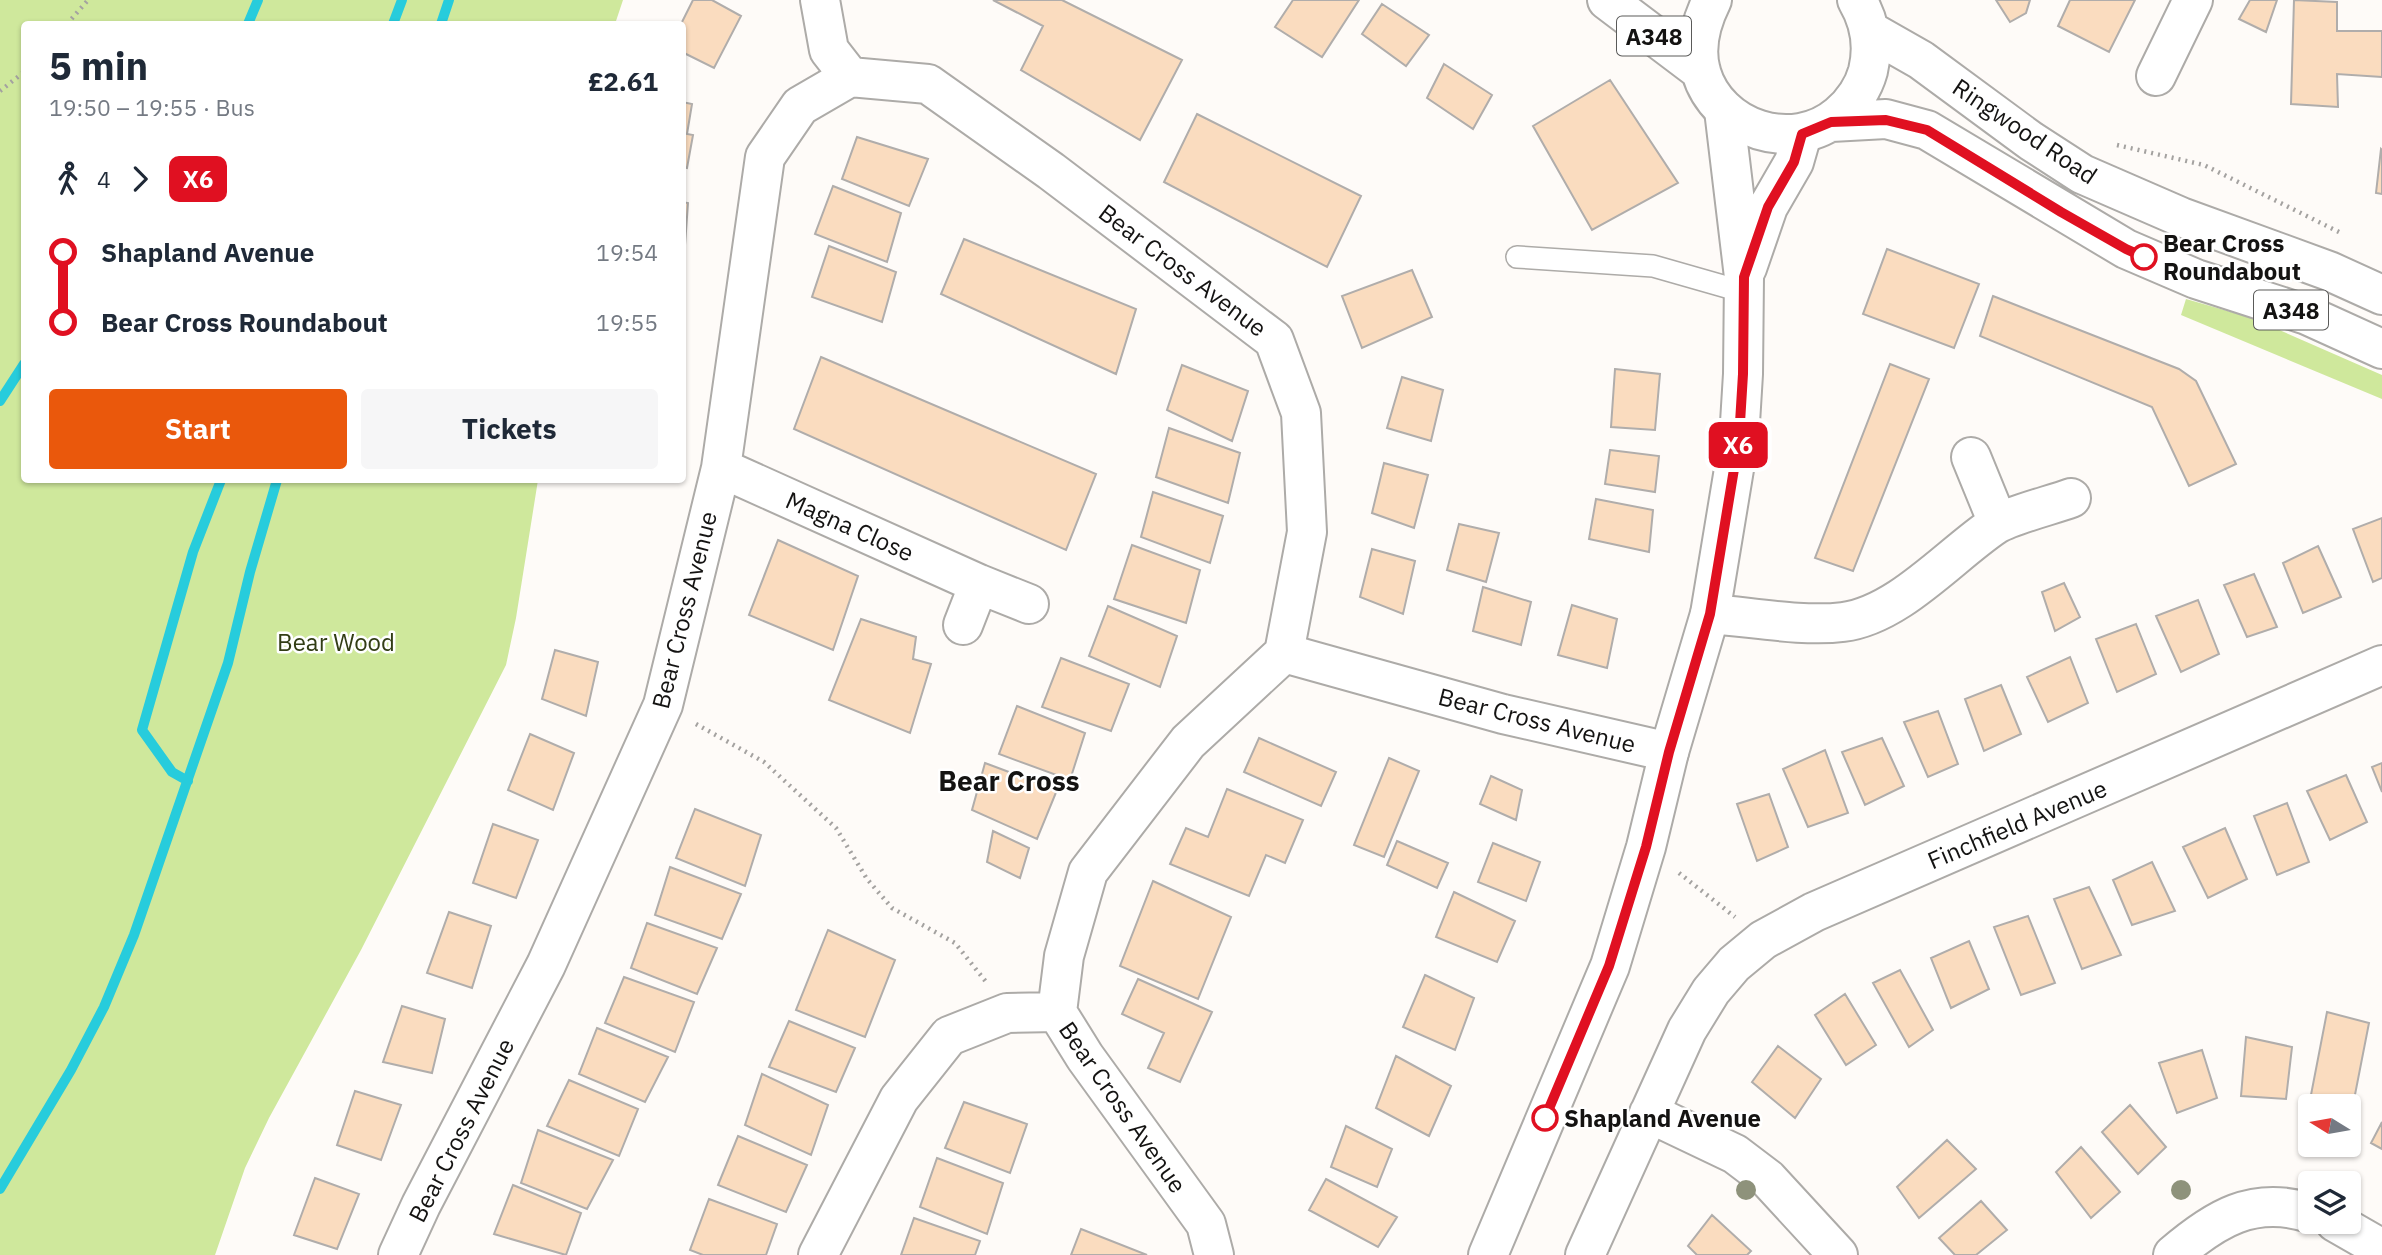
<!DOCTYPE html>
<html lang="en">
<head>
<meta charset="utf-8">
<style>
  body { margin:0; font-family:"IBM Plex Sans",sans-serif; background:#f6f6f7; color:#1f2937; height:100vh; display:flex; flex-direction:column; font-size:26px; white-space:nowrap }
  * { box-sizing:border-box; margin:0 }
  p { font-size:23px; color:#747a83 }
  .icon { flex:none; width:38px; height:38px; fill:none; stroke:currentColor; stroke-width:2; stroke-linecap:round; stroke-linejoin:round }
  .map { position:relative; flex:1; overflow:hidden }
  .panel { position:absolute; left:21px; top:21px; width:665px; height:462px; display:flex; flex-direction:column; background:#fff; border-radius:7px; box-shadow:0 2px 5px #0004 }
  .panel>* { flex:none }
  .badge { padding:0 14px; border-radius:10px; font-size:24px; line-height:46px }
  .needle { width:46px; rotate:281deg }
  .controls { position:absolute; left:2298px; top:1094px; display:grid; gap:14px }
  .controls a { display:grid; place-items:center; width:63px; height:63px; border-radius:7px; background:#fff; box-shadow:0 2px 5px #0004; font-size:35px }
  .map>.badge { position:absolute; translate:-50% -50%; box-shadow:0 0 0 4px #fff }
  .legs { display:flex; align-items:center; gap:10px; height:77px; padding:0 28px; font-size:23px }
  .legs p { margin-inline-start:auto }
  .head { display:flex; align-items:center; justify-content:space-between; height:119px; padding:0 28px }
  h1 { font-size:38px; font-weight:700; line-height:52px }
  .primary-button { display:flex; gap:14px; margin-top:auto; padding:14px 28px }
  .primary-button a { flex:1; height:80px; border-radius:7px; background:#ea580c; color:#fff; font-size:28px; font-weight:700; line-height:80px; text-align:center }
  .primary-button a+a { background:#f6f6f7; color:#1f2937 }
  ul { padding:0 28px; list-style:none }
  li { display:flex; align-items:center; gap:24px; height:70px; font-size:26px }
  li i { display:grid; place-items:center; width:10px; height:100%; margin:0 9px; background:currentColor }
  li i::after { content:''; width:18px; height:18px; margin:-9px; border:5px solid; border-radius:50%; background:#fff }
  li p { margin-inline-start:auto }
  li:first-child i { background:linear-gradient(#0000 50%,currentColor 0) }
  li:last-child i { background:linear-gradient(currentColor 50%,#0000 0) }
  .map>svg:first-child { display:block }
  .green { fill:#cfe89c }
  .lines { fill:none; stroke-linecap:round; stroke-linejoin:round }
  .stream { stroke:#27ccdc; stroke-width:10 }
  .building { fill:#fadcbf; stroke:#b0adab; stroke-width:2 }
  .lane-casing { stroke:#adaba8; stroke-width:24 }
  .street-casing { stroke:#adaba8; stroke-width:42 }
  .primary-casing { stroke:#adaba8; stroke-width:42 }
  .highway-casing { stroke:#adaba8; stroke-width:42 }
  .path { stroke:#a4a2a0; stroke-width:4.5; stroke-dasharray:2 5; stroke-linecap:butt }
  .lane { stroke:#fff; stroke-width:21 }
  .street { stroke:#fff; stroke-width:38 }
  .primary { stroke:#fff; stroke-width:38 }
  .highway { stroke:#fff; stroke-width:38 }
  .tree { fill:#8e927b }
  .line-1-casing { stroke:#fff; stroke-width:16 }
  .line-1 { stroke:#e01021; stroke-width:10 }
  .stop-1-dot { fill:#fff; stroke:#e01021; stroke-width:3.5 }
  .labels { text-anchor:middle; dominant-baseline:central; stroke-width:5; stroke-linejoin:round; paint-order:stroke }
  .shield { fill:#fff; stroke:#5a5a59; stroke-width:2 }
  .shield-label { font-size:23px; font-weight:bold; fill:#141312 }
  .street-label { font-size:24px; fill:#141312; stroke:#fff }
  .stop-label { font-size:24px; font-weight:bold; fill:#141312; stroke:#fff; text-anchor:start }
  .park-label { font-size:24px; fill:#323d15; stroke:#fff }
  .quarter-label { font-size:28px; font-weight:bold; fill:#141312; stroke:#fff }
</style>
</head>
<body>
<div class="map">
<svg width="2382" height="1255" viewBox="0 0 2382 1255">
  <rect width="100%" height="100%" fill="#fefbf8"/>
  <path class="green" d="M0,0H623L615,24H24V480H538L516,618L506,665L361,950L269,1118L245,1168L215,1255H0Z
    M2186,299L2252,318L2382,375V399L2181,315Z"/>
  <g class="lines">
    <path class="stream" d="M248,24L258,0
      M393,24L402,0
      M441,24L449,0
      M0,401L24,364
      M188,781L172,772L142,730L193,552L221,480
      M0,1189L71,1070L104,1007L134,935L228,663L250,572L277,480"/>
  </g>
  <path class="building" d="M693,0H712L741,16L714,68L682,52L681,24Z
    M993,0H1062L1182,60L1140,140L1021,70L1043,26Z
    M1293,0H1359L1322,57L1275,27Z
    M1996,0H2030L2026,13L2010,22Z
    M2070,0H2135L2109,52L2058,26Z
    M2250,0H2277L2266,32L2239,19Z
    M2294,0L2337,2V31H2382V77L2337,74L2338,107L2291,104Z
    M1382,4L1429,35L1406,66L1362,34Z
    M1444,64L1492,95L1473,129L1427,98Z
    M1610,80L1678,183L1592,230L1533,126Z
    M682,102L692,104L687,134L693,135L687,168L682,167Z
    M1197,114L1361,196L1327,267L1164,182Z
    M857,137L928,159L909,206L842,179Z
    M2381,149L2382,150V194L2376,193Z
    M833,186L901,213L887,262L815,234Z
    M682,202L688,203L684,259H682Z
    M964,239L1136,309L1116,374L941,294Z
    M829,246L896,272L882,322L812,297Z
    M1887,249L1979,284L1954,348L1863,314Z
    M1412,270L1432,317L1362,348L1342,296Z
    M1993,296L2179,369L2196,381L2236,464L2189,486L2152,407L1980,336Z
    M821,357L1096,474L1066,550L794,429Z
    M1890,364L1929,379L1853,571L1815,558Z
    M1182,365L1248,391L1232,441L1167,410Z
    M1615,369L1660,374L1655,430L1611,427Z
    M1402,377L1443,390L1431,441L1387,428Z
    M1169,428L1240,453L1228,503L1156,477Z
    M1610,450L1659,456L1655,492L1605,484Z
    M1384,463L1428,475L1414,528L1372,513Z
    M1153,492L1223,516L1210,563L1141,537Z
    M1596,499L1653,510L1649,552L1589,539Z
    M2382,518V578L2373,582L2353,529Z
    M1459,524L1499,533L1486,582L1447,570Z
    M778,540L858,576L833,650L749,615Z
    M1132,545L1200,570L1186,623L1114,599Z
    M2318,546L2341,597L2303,613L2283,563Z
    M1372,549L1415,561L1403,614L1360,597Z
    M2254,574L2277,627L2247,637L2224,585Z
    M2064,583L2080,617L2055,631L2042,592Z
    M1483,587L1531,602L1521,645L1473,631Z
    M2198,600L2219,654L2181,672L2156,616Z
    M1572,605L1617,619L1607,668L1558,655Z
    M1108,606L1177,636L1160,687L1089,656Z
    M861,619L916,637L913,659L931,664L910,733L829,700Z
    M2136,624L2156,674L2117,692L2096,639Z
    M555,650L598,662L586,716L542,699Z
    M2070,657L2088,703L2048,722L2027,677Z
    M1061,658L1129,684L1111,731L1042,707Z
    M2001,685L2021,734L1984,751L1965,699Z
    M1017,706L1085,733L1070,780L999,754Z
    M1938,711L1958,764L1928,777L1904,722Z
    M530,734L574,753L553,810L508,790Z
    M1259,738L1336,772L1321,806L1244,772Z
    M1882,738L1904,786L1865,805L1842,752Z
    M1825,750L1848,813L1808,827L1783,769Z
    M1389,758L1419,771L1384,857L1354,845Z
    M985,763L1057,790L1037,839L972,810Z
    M2382,763V792L2372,767Z
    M2346,775L2367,822L2330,840L2307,791Z
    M1491,776L1522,790L1516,820L1480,804Z
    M1227,789L1303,820L1285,863L1266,855L1249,896L1170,864L1186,828L1208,837Z
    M1769,794L1788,847L1757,861L1737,804Z
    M2287,803L2309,862L2277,875L2254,816Z
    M695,809L761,835L745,886L676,858Z
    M493,824L538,840L516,898L473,883Z
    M2225,828L2247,879L2208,898L2183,847Z
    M993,831L1029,848L1020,878L987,862Z
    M1397,841L1448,863L1437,888L1387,865Z
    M1493,843L1540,862L1526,901L1478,882Z
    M2152,862L2175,911L2132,925L2113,880Z
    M670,867L741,894L722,939L655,915Z
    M1153,881L1231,917L1198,999L1120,966Z
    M2089,887L2121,955L2082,969L2054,899Z
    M1454,892L1515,921L1497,962L1436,937Z
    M449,912L491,926L472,988L427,973Z
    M2028,916L2055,983L2021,995L1994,927Z
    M647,923L717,948L697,994L631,968Z
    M828,930L895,960L865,1037L796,1010Z
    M1969,941L1989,989L1951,1008L1931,958Z
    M1900,970L1933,1030L1909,1047L1873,983Z
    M1425,975L1474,998L1455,1050L1403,1027Z
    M624,977L694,1002L675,1052L605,1023Z
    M1138,979L1212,1012L1180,1082L1148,1068L1164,1033L1122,1014Z
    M1845,994L1876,1045L1846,1065L1815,1015Z
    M402,1006L445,1019L432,1073L383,1062Z
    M2327,1012L2369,1023L2352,1110L2348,1109V1106H2336L2310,1100Z
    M789,1021L855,1048L836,1092L769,1067Z
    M597,1028L668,1057L645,1102L579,1074Z
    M2246,1037L2292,1047L2286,1099L2241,1096Z
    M1778,1046L1821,1079L1795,1118L1752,1082Z
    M2202,1050L2217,1098L2177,1113L2159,1063Z
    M1396,1056L1451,1086L1429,1136L1376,1108Z
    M762,1074L828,1105L811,1155L745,1125Z
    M569,1080L638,1109L619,1156L547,1126Z
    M355,1091L401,1105L381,1160L337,1145Z
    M964,1102L1027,1124L1010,1173L945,1148Z
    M2130,1105L2166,1147L2138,1174L2102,1132Z
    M2382,1122V1149L2371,1143Z
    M1346,1126L1392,1149L1377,1187L1331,1167Z
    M538,1130L613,1160L587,1209L521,1183Z
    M738,1136L807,1165L786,1212L718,1185Z
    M1947,1140L1976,1169L1919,1218L1897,1187Z
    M2081,1147L2120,1192L2091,1218L2056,1172Z
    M937,1158L1003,1183L987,1234L920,1207Z
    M315,1178L359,1194L337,1249L294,1235Z
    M1326,1179L1397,1217L1378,1247L1309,1210Z
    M513,1185L581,1213L566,1255L494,1234Z
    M709,1199L777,1224L766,1255H703L690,1250Z
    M1981,1201L2007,1230L1976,1255H1955L1939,1238Z
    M1712,1215L1751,1251L1747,1255H1697L1688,1246Z
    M914,1218L980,1241L975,1255H901Z
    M1081,1229L1147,1255H1071Z"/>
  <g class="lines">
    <g class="lane-casing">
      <path id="lane" d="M1517,257L1653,266L1744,292"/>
    </g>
    <g class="street-casing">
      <path id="street" d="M820,0L829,50L850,77
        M2156,76L2193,0
        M1971,457L1998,523
        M721,468L979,584L1029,604
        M1710,614C1751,617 1803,627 1843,622C1899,615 1950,555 1995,525C2011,515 2052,505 2071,498
        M963,625L979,584
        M1284,653L1503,714L1669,752
        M1649,1113L1735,1154L1768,1179L1838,1255
        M2335,1222L2382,1249
        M398,1255L421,1205L546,965L663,705L721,468L765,157L800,106L850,77L928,84L1051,171L1274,340L1301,413L1307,532L1284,653L1188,742L1088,872L1064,956L1057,1012L1085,1057L1206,1224L1214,1255
        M818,1255L899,1099L949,1036L1007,1013L1057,1012
        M1585,1255L1687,1030L1711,991L1734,964L1763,940L1814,912L2382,665
        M2173,1255C2215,1219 2253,1195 2310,1213"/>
    </g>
    <g class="primary-casing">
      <path id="primary" d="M1747,268L1768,207L1794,162L1802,134
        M1488,1255L1610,966L1646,847L1669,752L1710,614L1739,439L1743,374L1744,277L1724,110"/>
    </g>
    <g class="highway-casing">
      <path id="highway" d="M1607,0L1701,71
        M1712,0C1701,22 1694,47 1701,72C1718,130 1793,154 1839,115C1853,103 1863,89 1868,71C1874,46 1870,22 1857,0
        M1870,31L1921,60L2031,141L2082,174L2181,217L2329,271L2382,295
        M1831,122L1886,119L1927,130L2126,249L2196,279L2307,315L2382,349"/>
    </g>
    <path class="path" d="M67,24L88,0
      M0,91L24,72
      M2117,145L2204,165L2339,232
      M696,724L764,762L836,828L867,879L892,908L955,943L987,983
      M1679,873L1735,917"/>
    <use href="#lane" class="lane"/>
    <use href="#street" class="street"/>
    <use href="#primary" class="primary"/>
    <use href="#highway" class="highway"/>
  </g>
  <g class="tree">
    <circle cx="1746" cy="1190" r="10"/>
    <circle cx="2181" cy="1190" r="10"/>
  </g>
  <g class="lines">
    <g class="line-1-casing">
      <path id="line-1" d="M1545,1118L1609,966L1646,847L1669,752L1710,614L1739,439L1743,374L1744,277L1768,207L1794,162L1802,134L1831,122L1886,120L1927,130L2061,212L2126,249L2144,257"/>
    </g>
    <use href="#line-1" class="line-1"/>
  </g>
  <g class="stop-1-dot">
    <circle cx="2144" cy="257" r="12"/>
    <circle cx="1545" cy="1118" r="12"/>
  </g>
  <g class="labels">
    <g class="shield">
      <rect x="1617" y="16.5" width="74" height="39" rx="5"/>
      <rect x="2254" y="290.5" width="74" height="39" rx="5"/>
    </g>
    <g class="shield-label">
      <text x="1654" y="36">A348</text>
      <text x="2291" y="310">A348</text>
    </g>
    <g class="street-label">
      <text transform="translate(2025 131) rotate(34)">Ringwood Road</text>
      <text transform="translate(1183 270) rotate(37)">Bear Cross Avenue</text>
      <text transform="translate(850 526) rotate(24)">Magna Close</text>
      <text transform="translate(684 610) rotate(-76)">Bear Cross Avenue</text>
      <text transform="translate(1537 720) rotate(14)">Bear Cross Avenue</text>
      <text transform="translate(2017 824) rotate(-23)">Finchfield Avenue</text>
      <text transform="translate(1123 1107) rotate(55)">Bear Cross Avenue</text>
      <text transform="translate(461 1130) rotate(-63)">Bear Cross Avenue</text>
    </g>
    <g class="stop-label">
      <text x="2163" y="243">Bear Cross<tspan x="2163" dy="28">Roundabout</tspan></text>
      <text x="1564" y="1118">Shapland Avenue</text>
    </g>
    <g class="park-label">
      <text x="336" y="642">Bear Wood</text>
    </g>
    <g class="quarter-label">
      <text x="1009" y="780">Bear Cross</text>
    </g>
  </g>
</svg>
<div class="controls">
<a><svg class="needle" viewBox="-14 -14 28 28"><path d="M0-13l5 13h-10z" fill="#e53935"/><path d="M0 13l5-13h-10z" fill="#747a83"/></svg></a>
<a><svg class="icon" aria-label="layers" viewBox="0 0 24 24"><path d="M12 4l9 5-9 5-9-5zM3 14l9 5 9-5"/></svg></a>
</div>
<b class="badge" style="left:1738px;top:445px;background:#e01021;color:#fff">X6</b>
<section class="panel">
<div class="head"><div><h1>5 min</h1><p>19:50 – 19:55 · Bus</p></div><b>£2.61</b></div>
<div class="legs"><svg class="icon" aria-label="walk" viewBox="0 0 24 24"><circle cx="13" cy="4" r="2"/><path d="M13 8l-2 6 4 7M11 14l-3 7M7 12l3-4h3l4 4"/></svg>4<svg class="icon" aria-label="forward" viewBox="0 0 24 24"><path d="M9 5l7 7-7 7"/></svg><b class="badge" style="background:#e01021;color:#fff">X6</b></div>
<ul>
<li><i style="color:#e01021"></i><b>Shapland Avenue</b><p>19:54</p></li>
<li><i style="color:#e01021"></i><b>Bear Cross Roundabout</b><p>19:55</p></li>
</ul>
<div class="primary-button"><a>Start</a><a>Tickets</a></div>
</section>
</div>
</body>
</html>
